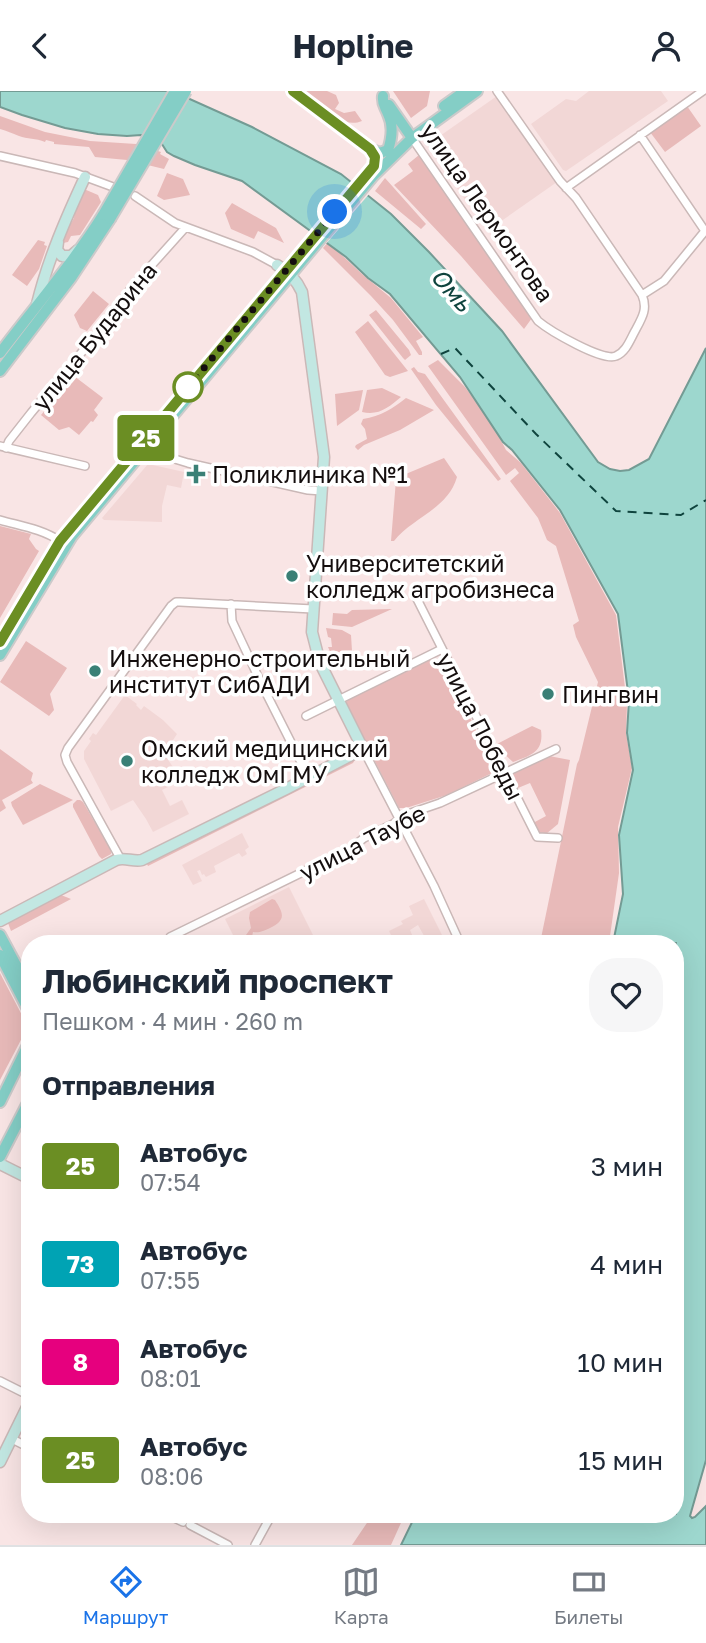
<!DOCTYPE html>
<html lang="ru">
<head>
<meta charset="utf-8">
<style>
  body { margin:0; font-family:"Golos Text",sans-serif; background:#f6f6f7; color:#1f2937; height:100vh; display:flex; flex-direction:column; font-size:26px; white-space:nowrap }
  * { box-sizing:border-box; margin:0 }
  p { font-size:23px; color:#747a83 }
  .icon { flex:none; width:38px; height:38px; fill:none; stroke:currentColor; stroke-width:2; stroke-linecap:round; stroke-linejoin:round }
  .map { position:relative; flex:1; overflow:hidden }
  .panel { position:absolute; left:21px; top:844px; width:663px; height:588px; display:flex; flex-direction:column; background:#fff; border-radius:28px; box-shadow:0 7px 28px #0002 }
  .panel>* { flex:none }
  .badge { padding:0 14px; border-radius:5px; font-size:24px; line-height:46px }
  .you { position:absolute; width:35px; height:35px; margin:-18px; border:5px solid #fff; border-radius:50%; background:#1a73e8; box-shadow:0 0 0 10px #1a73e833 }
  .map>.badge { position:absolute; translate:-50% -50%; box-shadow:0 0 0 4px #fff }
  h2 { padding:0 21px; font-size:26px; line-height:63px }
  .round { display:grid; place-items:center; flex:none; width:74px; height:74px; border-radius:28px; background:#f6f6f7 }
  .headline { display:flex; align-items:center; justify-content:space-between; height:119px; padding:0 21px }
  h1 { font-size:33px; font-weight:700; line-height:52px }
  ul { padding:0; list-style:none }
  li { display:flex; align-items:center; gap:21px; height:98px; padding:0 21px }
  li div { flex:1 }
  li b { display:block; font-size:26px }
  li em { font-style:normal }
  li .badge { min-width:77px; font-weight:700; text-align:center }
  header { display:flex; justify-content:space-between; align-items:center; height:91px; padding:0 21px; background:#fff; font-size:32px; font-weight:700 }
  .tabs { display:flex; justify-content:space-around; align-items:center; height:98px; border-top:2px solid #e0e1e3; background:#fff; font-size:19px; color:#747a83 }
  .tabs a { display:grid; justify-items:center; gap:4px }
  .tabs .selected { color:#1a73e8 }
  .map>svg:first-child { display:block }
  .built { fill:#f2d7d6 }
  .green { fill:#e8bab9 }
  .water { fill:#9dd7ce; stroke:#749b94; stroke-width:2 }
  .pier { fill:#f9e5e5 }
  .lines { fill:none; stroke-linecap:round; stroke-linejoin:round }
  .ferry { stroke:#0f443e; stroke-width:2; stroke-dasharray:9 7; stroke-linecap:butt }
  .street-casing { stroke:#cab8b7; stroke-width:10 }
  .secondary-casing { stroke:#cab8b7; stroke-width:13 }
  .primary-casing { stroke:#cbcaca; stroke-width:14 }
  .street { stroke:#fff; stroke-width:7 }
  .secondary { stroke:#c2e7e2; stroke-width:10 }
  .primary { stroke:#84cec6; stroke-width:10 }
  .primary-bridge-casing { stroke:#cbcaca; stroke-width:14; stroke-linecap:butt }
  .primary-bridge { stroke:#84cec6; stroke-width:10 }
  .line-casing { stroke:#fff; stroke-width:16 }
  .line { stroke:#6b8e23; stroke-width:10 }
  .walk { stroke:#140e0e; stroke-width:7; stroke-dasharray:0 12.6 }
  .stop-dot { fill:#fff; stroke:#6b8e23; stroke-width:3.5 }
  .poi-dot { fill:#3a8076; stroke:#fff; stroke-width:2.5 }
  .labels { text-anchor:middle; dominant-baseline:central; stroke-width:7; stroke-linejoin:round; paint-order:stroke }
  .street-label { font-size:23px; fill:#140e0e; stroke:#fff }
  .poi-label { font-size:23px; fill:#140e0e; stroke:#fff; text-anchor:start }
  .water-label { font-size:24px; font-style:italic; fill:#0f443e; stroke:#fff }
</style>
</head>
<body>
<header><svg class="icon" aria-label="back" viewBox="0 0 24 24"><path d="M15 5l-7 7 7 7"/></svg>Hopline<svg class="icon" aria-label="person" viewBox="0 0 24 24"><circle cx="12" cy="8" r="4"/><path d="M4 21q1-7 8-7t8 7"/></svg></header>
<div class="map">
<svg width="706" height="1454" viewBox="0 0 706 1454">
  <rect width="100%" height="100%" fill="#f9e5e5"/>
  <path class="built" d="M589,0H661L668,10L566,80L563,79L531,33L566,8L576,10Z
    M497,5L557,91L487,140L427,54Z
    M148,373L184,381L181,397L167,394L162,415V431L104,429L102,427Z
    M125,604L137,613L136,614L141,619L144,615L163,629L177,643L164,663L182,689L162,699L170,715L182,709L189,723L153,741L146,728L133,709L111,720L84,668V660L91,650L89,648L93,642L96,644Z
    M242,742L249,756L245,759L247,763L242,766L239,762L214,775L216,781L206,786L204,783L202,784L200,779L197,780L202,790L193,794L182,774Z
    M289,796L317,852H237L225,828Z
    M424,808L446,852H428L418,834L410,839L413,846L407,849L404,845L400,847L402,852H395L389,840L403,833L401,830L413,824L409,815Z"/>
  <path class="green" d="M301,0H327L336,4L339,12L335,18L344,22L355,20L362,30C341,39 317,13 301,0Z
    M393,0H430L427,15L411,27Z
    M687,15L701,35L665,61L650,41Z
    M0,25L45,41L90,50L136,53L161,61L160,63L169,68L164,78L127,69L95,66L89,56L54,53V51L46,49L45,51C36,47 27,48 19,45C12,42 7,40 0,38Z
    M419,64L532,227L524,238L461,165L394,94L413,80L408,73Z
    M167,82L183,88L190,104L164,109L157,105Z
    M385,87L426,133L421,138L375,100Z
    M84,98L98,104L101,111L80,144L71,145L68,151L63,152L61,155V150L74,127L75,116Z
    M232,112L276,137L284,152L258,140L254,148L231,138L225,122Z
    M38,149L45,151L44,154L47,155L39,178L27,195L12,184Z
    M328,151L362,183L391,207L423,246L416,250L422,261V264H419L393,229L371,205L323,157Z
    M93,200L109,213L87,240L80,237L74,224Z
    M376,219L409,259L411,264L405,269L403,267L369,224Z
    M368,230L408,280L390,286L385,284L355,241Z
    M438,269L465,296L491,330L506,359L521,372L560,422L616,524L627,613L626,642L632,677L618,736L619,782L609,852H540L577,673L579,669L598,591L576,546L573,534L579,530L556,455L547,449L538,427L510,390L519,382L515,377L506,384L428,275Z
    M414,276L418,281L425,283L501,388L498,390L436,314L411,278Z
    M74,285L103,307L94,319L98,324L93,331L91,330L79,344L69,336L59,339L41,324Z
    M382,297L401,306C389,316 379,325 362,321L367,299Z
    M363,299L359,319L337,335L335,303Z
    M406,307L434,319L400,339L364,354L358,359L355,356L356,354L367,348L365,338L361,333L363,328C381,325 392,318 406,307Z
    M444,367L457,386C448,418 413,426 394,450H391L396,389L401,385Z
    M0,435L31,443L29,448L36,458L39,460L0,527Z
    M392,518L352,536L332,534L333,522L347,523L352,519Z
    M326,537L342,539L351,544L352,560L342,566L343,571L336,574L328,556H332L331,547L328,546Z
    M26,550L67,577L50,603L54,619L49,625L0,591Z
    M433,567L441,570L444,573L494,676L492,682L447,704L406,717H399L346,615V611L350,607Z
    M532,635L541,639C544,661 531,664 513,671L501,660L497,653Z
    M0,658L33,682L31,689L33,692L2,709L6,717L0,721Z
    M549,665L570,669L558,733L546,743H538L533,732L546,725L530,692L518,697L510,683Z
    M356,667L353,672L148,775L147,773Z
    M40,693L73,709L23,734L12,715L11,711Z
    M77,709H80L83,711L111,759V763L102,768L99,765L73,716V713Z
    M61,804L71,808L11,840L8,832Z
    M272,808L275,809C284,823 286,829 270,837C263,840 260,842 253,841L252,846L255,852H248L246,844L251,837L249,827L250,821Z
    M0,882L24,928L23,945L0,989Z
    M373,1423H405L391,1454H352Z"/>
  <path class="water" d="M0,0H172L252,36L341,83L391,123L429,161L502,240L598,371L610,378L620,380L629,379L649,368L706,257V1369L690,1425L692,1427L695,1426L706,1415V1454H401L416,1423H676V852H613L623,803L619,744L633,679L627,642L629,609L618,523L560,419L512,359L503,351L460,286L390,203L368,187L346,166L242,90L195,74L174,65L167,61L160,50L141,44L127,45L98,43L65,37L22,24L0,16Z"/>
  <path class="pier" d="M354,89L370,102L325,154L309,142Z"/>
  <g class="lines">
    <path class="ferry" d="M441,263L455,257L536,343L616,420L681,424L706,409"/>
    <g class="street-casing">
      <path id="street" d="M640,44L705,140L664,190L642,204
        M412,47L538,230C550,240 603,271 616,265C626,261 630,249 635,240C642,227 648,218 642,204L576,107L560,90L497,0
        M0,65L75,82L113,96
        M566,97L703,0
        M135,105L175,132L253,161L277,174
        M0,355L85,375
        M6,357L9,350L31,322L102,237L132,196L185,137
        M165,365L188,372L308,399L322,400
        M0,429C21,435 42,438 60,450
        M416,506L537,746L558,747
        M231,513L232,530L262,594L309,687
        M306,625L442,558
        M363,658L434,795L460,852
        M120,767L67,671L65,664L68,657L171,515L176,511H180L313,518
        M170,846L350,758L364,747L393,733L405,724L440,712L556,658
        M0,1290L30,1305
        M12,1348L30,1357
        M166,1423L183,1431
        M190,1434L228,1454
        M255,1454L272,1423"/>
    </g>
    <g class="secondary-casing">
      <path id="secondary" d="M58,151L57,159L62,165H71L78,159
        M37,213C48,168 66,127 85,86
        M0,830L116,769C125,766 133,771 142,769L286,698L363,658L320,572L312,541L324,366L302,201C296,188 288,180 277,174
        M0,1073L30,1088
        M0,1371L30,1310"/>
    </g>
    <g class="primary-casing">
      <path id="primary" d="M293,0L370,58L380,62L388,59
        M383,5C382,14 385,15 388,23C394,35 392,47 388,59
        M389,14L412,47
        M444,15L465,0
        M260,210L294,169
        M0,262C35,216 73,172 103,124
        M0,280L71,187L110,128
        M33,494L54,460
        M0,564L72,445L373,85L412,47L477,0
        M0,844L30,900
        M0,864L30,922
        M0,1011L30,950
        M0,1066L30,1008"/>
    </g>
    <use href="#street" class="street"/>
    <use href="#secondary" class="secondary"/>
    <use href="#primary" class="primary"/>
    <g class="primary-bridge-casing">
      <path id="primary-bridge" d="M103,124L175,0
        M110,128L186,0"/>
    </g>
    <use href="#primary-bridge" class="primary-bridge"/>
  </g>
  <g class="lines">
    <g class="line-casing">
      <path id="line" d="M0,551L60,450L374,75L375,66L370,58L293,0"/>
    </g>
    <use href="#line" class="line"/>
    <path class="walk" d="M188,296L335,121"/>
  </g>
  <circle class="stop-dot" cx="188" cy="296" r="14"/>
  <g class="poi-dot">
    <path d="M192.5 372.5h7v7h7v7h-7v7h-7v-7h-7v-7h7z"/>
    <circle cx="292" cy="485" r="7"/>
    <circle cx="95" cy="580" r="7"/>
    <circle cx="548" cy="603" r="7"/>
    <circle cx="127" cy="670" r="7"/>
  </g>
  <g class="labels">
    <g class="street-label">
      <text transform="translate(488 121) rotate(55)">улица Лермонтова</text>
      <text transform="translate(94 245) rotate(-51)">улица Бударина</text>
      <text transform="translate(481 635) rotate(63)">улица Победы</text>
      <text transform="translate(362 751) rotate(-27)">улица Таубе</text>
    </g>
    <g class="poi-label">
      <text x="212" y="383">Поликлиника №1</text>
      <text x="306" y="472">Университетский<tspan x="306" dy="26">колледж агробизнеса</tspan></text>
      <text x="109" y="567">Инженерно-строительный<tspan x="109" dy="26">институт СибАДИ</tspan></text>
      <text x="562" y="603">Пингвин</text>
      <text x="141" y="657">Омский медицинский<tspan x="141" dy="26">колледж ОмГМУ</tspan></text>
    </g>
    <g class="water-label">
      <text transform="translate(452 198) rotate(49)">Омь</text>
    </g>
  </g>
</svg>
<div class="you" style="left:335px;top:121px"></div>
<b class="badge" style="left:146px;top:347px;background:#6b8e23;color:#fff">25</b>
<section class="panel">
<div class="headline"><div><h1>Любинский проспект</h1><p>Пешком · 4 мин · 260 m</p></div><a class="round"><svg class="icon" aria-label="heart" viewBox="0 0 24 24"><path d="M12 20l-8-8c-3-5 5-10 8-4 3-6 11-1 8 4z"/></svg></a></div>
<h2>Отправления</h2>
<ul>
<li><span class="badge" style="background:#6b8e23;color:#fff">25</span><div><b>Автобус</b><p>07:54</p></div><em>3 мин</em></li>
<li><span class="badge" style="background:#00a3b4;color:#fff">73</span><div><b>Автобус</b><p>07:55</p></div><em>4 мин</em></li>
<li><span class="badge" style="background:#e6007e;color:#fff">8</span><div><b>Автобус</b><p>08:01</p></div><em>10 мин</em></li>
<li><span class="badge" style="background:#6b8e23;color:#fff">25</span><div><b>Автобус</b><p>08:06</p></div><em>15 мин</em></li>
</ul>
</section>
</div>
<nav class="tabs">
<a class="selected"><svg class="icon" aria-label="directions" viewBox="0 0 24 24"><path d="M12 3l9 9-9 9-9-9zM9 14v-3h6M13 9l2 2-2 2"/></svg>Маршрут</a>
<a><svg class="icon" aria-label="map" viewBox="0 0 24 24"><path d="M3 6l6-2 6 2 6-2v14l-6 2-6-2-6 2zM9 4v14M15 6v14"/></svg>Карта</a>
<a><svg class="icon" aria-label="tickets" viewBox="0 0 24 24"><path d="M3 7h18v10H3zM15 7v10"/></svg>Билеты</a>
</nav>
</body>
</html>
